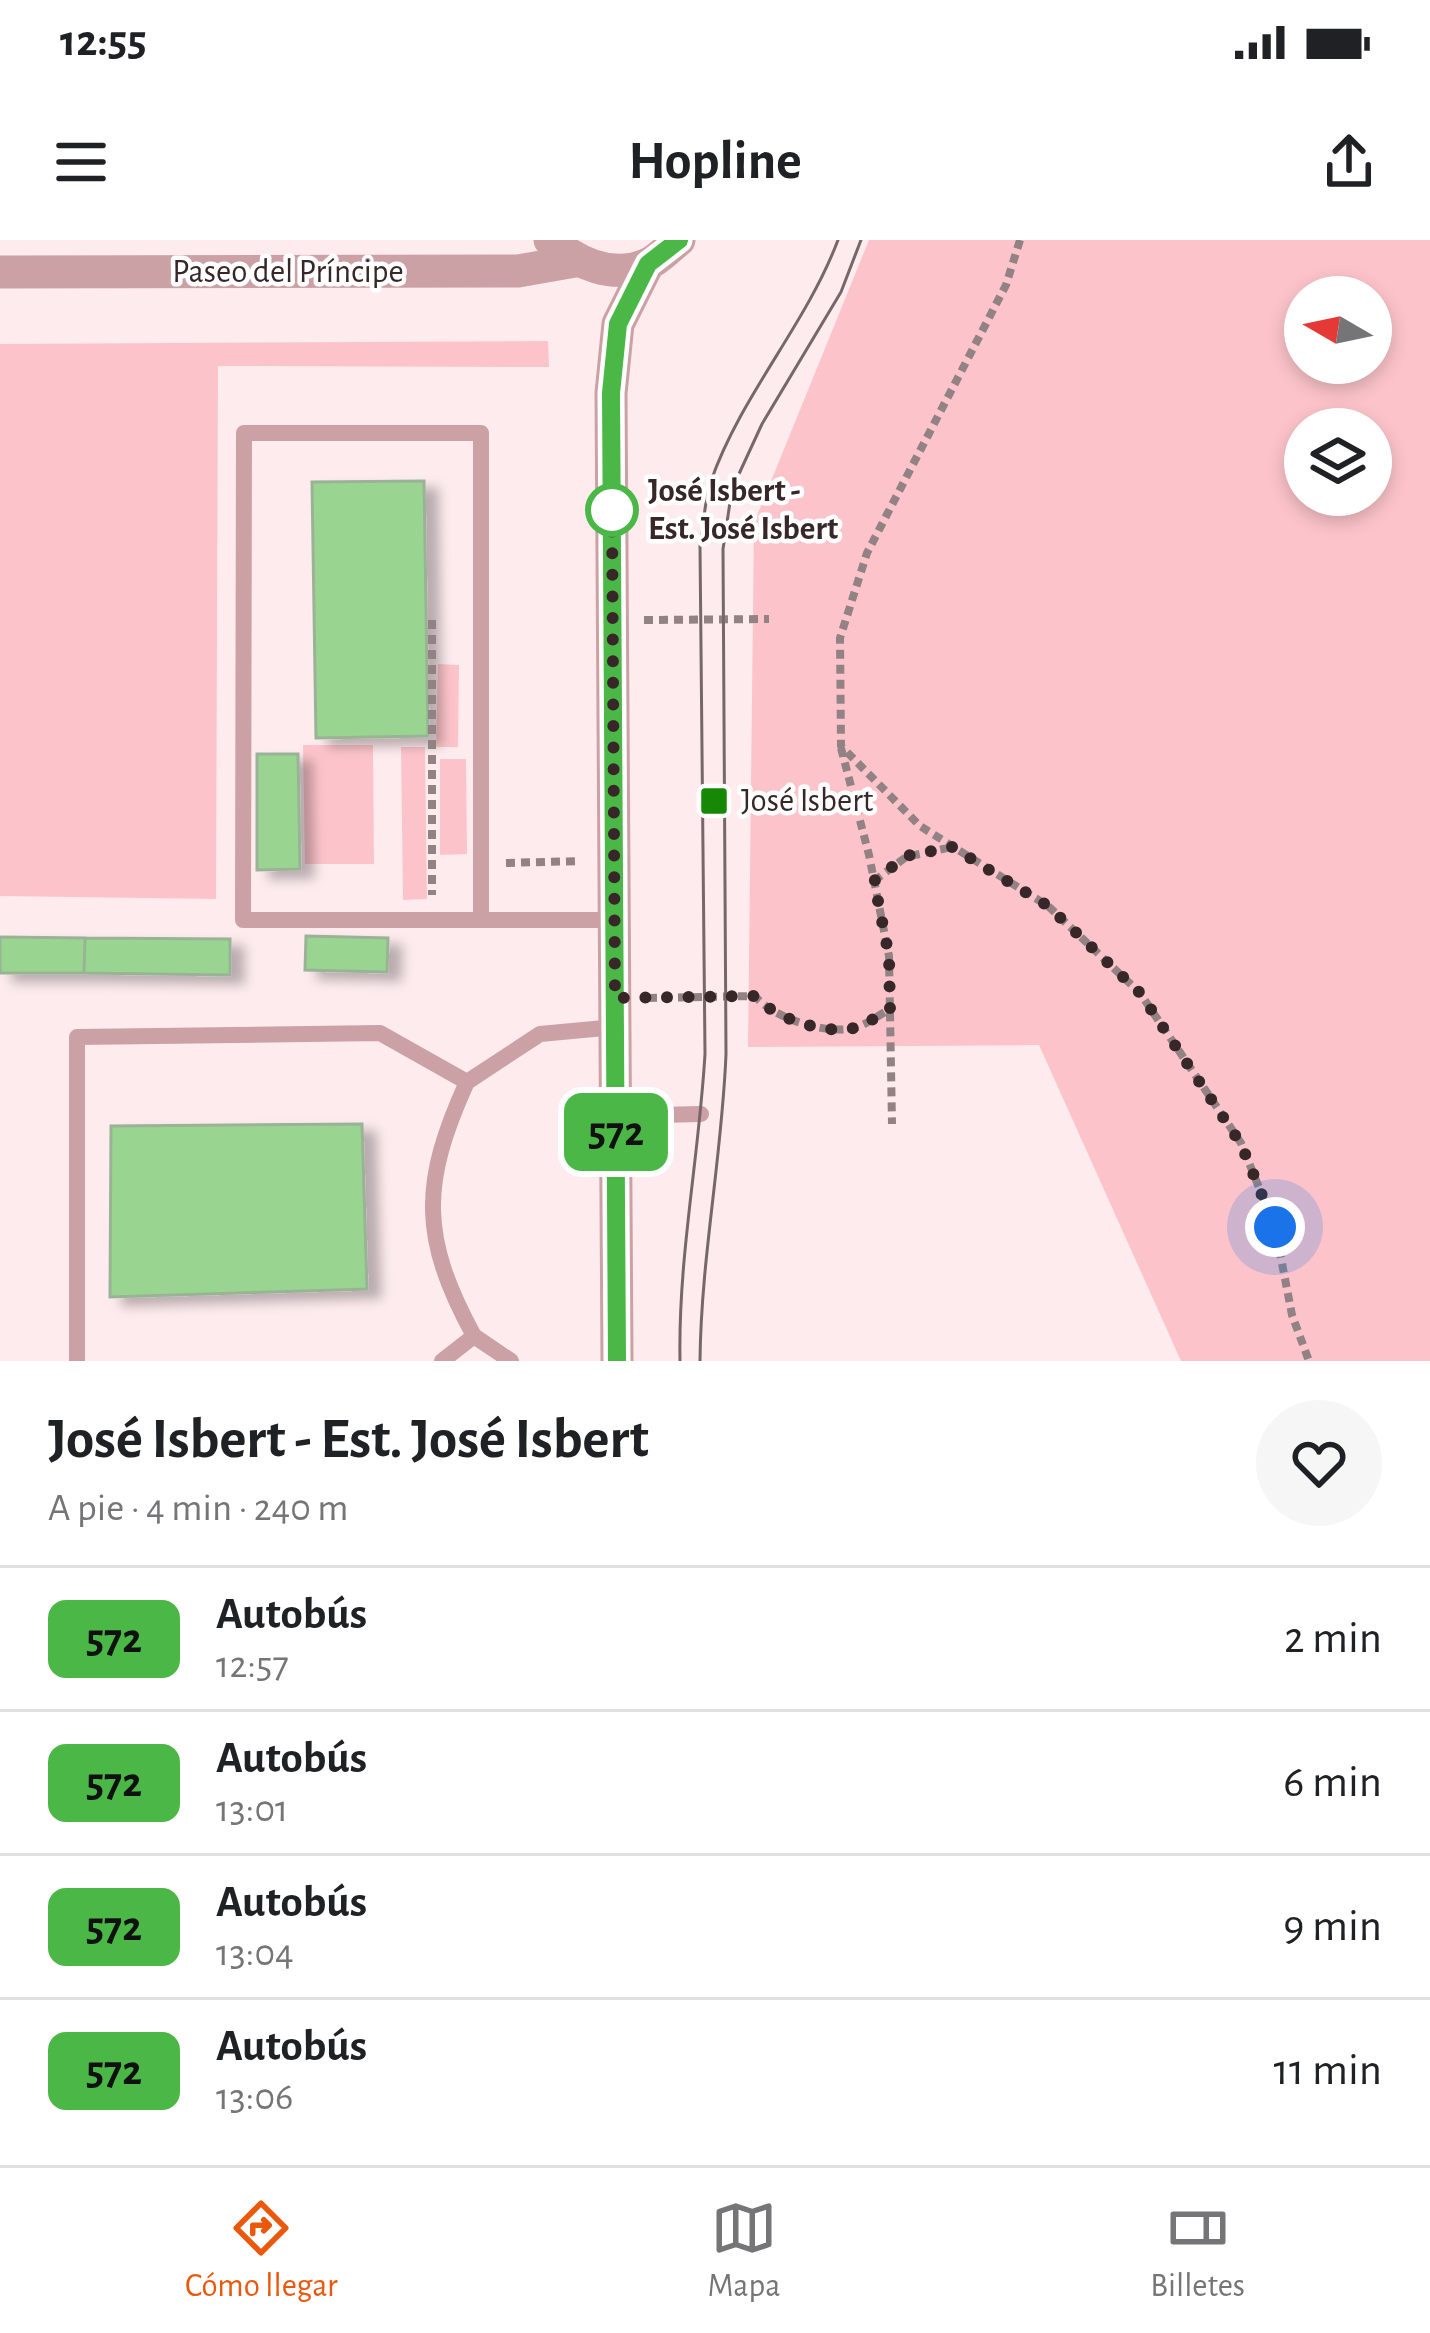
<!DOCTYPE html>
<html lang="es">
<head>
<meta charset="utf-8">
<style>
  body { margin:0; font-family:"Alegreya Sans",sans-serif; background:#f6f6f6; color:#202124; height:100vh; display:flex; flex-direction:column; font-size:45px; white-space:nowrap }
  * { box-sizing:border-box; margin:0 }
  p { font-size:39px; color:#757577 }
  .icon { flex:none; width:66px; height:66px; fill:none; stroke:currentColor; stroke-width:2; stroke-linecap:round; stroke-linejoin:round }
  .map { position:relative; height:1121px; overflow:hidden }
  .drawer { display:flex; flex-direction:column; background:#fff; flex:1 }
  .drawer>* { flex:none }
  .badge { padding:0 24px; border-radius:18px; font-size:42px; line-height:78px }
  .needle { width:78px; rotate:279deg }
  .buttons { position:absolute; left:1284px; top:36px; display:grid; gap:24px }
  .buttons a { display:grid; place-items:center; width:108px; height:108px; border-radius:50%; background:#fff; box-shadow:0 6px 18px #0003; font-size:60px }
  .you { position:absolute; width:60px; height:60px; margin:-30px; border:9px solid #fff; border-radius:50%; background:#1a73e8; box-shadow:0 0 0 18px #1a73e833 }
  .map>.badge { position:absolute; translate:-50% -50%; box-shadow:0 0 0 6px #fff }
  .round { display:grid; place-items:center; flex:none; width:126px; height:126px; border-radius:63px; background:#f6f6f6 }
  .overview { display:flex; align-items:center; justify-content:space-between; height:204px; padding:0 48px }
  h1 { font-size:57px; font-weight:600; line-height:90px }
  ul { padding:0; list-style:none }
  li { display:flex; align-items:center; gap:36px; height:144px; padding:0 48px; border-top:3px solid #e0e0e0 }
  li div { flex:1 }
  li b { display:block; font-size:45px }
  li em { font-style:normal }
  li .badge { min-width:132px; font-weight:700; text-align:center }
  .status { display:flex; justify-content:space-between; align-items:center; height:84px; padding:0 60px; background:#fff; direction:ltr }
  .status svg { height:33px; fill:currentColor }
  header { display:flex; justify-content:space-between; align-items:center; height:156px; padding:0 48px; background:#fff; font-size:54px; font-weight:600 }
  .tab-bar { display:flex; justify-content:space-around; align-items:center; height:168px; border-top:3px solid #e0e0e0; background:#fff; font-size:33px; color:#757577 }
  .tab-bar a { display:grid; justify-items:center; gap:6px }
  .tab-bar .active { color:#ea580c }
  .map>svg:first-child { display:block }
  .green { fill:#fcc4ca; fill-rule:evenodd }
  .building { fill:#99d591; stroke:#9ab397; stroke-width:3; filter:url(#shadow) }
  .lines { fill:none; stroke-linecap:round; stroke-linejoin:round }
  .path { stroke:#928284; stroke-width:8; stroke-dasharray:9 6; stroke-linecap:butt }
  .lane { stroke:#cca1a5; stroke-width:16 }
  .street { stroke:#cca1a5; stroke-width:33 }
  .tram { stroke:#776769; stroke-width:3 }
  .line-casing { stroke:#fff; stroke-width:27 }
  .line { stroke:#4ab747; stroke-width:18 }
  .walk { stroke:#372729; stroke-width:12; stroke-dasharray:0 21.6 }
  .stop-dot { fill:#fff; stroke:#4ab747; stroke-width:6 }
  .poi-dot { fill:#178805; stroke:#fff; stroke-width:4.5 }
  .labels { text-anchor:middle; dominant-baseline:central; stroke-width:9; stroke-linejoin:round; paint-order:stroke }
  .street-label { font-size:33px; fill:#372729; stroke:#fff }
  .stop-label { font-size:33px; font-weight:bold; fill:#372729; stroke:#fff; text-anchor:start }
  .poi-label { font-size:33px; fill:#372729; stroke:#fff; text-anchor:start }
</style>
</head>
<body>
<div class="status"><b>12:55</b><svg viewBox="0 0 49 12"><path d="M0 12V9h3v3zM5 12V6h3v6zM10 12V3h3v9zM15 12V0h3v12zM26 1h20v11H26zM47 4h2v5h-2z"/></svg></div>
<header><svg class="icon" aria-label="menu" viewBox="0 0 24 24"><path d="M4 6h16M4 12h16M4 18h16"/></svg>Hopline<svg class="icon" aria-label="share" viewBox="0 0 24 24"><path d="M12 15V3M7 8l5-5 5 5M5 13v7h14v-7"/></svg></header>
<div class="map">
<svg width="1430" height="1121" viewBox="0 0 1430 1121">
  <defs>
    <filter id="shadow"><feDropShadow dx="13" dy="8" stdDeviation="6" flood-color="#0004"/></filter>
  </defs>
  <rect width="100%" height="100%" fill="#fdebed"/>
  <path class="green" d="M869,0H1430V1121H1181L1039,805L748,807L754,283ZM1305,57H1371V123H1305ZM1305,189H1371V255H1305Z
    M548,101L549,127L218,126L216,659L0,656V104Z
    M438,424L459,425L458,507H436Z
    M303,505H373L374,624H305Z
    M401,507H425L427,659L403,660Z
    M440,519H466L467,614L440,615Z"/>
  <path class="building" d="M424,241L428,496L316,498L312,242Z
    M257,514H298L300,629L257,630Z
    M306,696L388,698L387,732L305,730Z
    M0,697L85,698L84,733H0Z
    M85,698L230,699V735L84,733Z
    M362,884L367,1049L110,1057L111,886Z"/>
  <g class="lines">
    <path class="path" d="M1020,0L1006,45L867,313L840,398L841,506L920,586L1048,666L1140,753L1241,903L1275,987L1292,1075L1309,1121
      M432,380V655
      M644,380L769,379
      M841,508L869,615L889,716L892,884
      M506,623L581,621
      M874,641L906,617L952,607
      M648,758L755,756C773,778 826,795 854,788C866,785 879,775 890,769"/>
    <path class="lane" d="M481,680V193H244L243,680H614
      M467,842L540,794L615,787
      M616,876L701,874
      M474,1096L511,1121
      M77,1121V797L380,793L467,842C421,943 420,997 474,1096L442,1121"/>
    <path class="street" d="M550,0C577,23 612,40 648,24C659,19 670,7 679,0
      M0,32L518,31L575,21
      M617,1121L611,153L618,84L648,24"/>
    <path class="tram" d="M680,1121C678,1018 699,917 705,814L700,306C704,285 704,261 711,241C741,155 806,85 838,0
      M700,1121C701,1018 722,917 726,814L723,309L732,249L762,184L841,52L861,0"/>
  </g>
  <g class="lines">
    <g class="line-casing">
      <path id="line" d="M617,1121L611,153L618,84L648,24L679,0"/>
    </g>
    <use href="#line" class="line"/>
    <path class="walk" d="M612,270L615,758L755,756C773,778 826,795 854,788C866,785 879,775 890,769L889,716L874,641L906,616L952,607L1048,666L1140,753L1241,904L1275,987"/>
  </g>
  <circle class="stop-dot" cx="612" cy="270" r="24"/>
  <rect class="poi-dot" x="699" y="546" width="30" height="30" rx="6"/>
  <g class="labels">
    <g class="street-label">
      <text x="288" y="32">Paseo del Príncipe</text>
    </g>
    <g class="stop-label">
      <text x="648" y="251">José Isbert -<tspan x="648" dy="38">Est. José Isbert</tspan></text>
    </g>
    <g class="poi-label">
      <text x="741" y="561">José Isbert</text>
    </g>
  </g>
</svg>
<div class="buttons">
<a><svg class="needle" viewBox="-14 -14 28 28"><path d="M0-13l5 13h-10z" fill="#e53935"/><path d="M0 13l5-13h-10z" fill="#757577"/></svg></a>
<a><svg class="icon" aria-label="layers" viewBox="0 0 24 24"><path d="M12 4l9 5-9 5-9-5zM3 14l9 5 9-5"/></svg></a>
</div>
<div class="you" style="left:1275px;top:987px"></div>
<b class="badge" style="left:616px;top:892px;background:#4ab747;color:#111">572</b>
</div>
<section class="drawer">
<div class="overview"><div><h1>José Isbert - Est. José Isbert</h1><p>A pie · 4 min · 240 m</p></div><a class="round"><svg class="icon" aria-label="heart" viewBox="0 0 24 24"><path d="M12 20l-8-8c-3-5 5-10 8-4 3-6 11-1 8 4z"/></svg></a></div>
<ul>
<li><span class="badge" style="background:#4ab747;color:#111">572</span><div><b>Autobús</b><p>12:57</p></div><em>2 min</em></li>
<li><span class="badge" style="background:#4ab747;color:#111">572</span><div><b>Autobús</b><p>13:01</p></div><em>6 min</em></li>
<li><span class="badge" style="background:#4ab747;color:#111">572</span><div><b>Autobús</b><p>13:04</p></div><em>9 min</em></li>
<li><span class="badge" style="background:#4ab747;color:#111">572</span><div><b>Autobús</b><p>13:06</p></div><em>11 min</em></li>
</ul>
</section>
<nav class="tab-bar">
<a class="active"><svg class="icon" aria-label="directions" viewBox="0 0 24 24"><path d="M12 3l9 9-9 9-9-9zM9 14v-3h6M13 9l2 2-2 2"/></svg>Cómo llegar</a>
<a><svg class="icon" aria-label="map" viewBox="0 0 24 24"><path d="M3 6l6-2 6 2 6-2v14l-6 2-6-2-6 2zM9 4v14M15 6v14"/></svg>Mapa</a>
<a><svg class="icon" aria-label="tickets" viewBox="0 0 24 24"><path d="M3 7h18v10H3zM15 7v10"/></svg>Billetes</a>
</nav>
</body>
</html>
